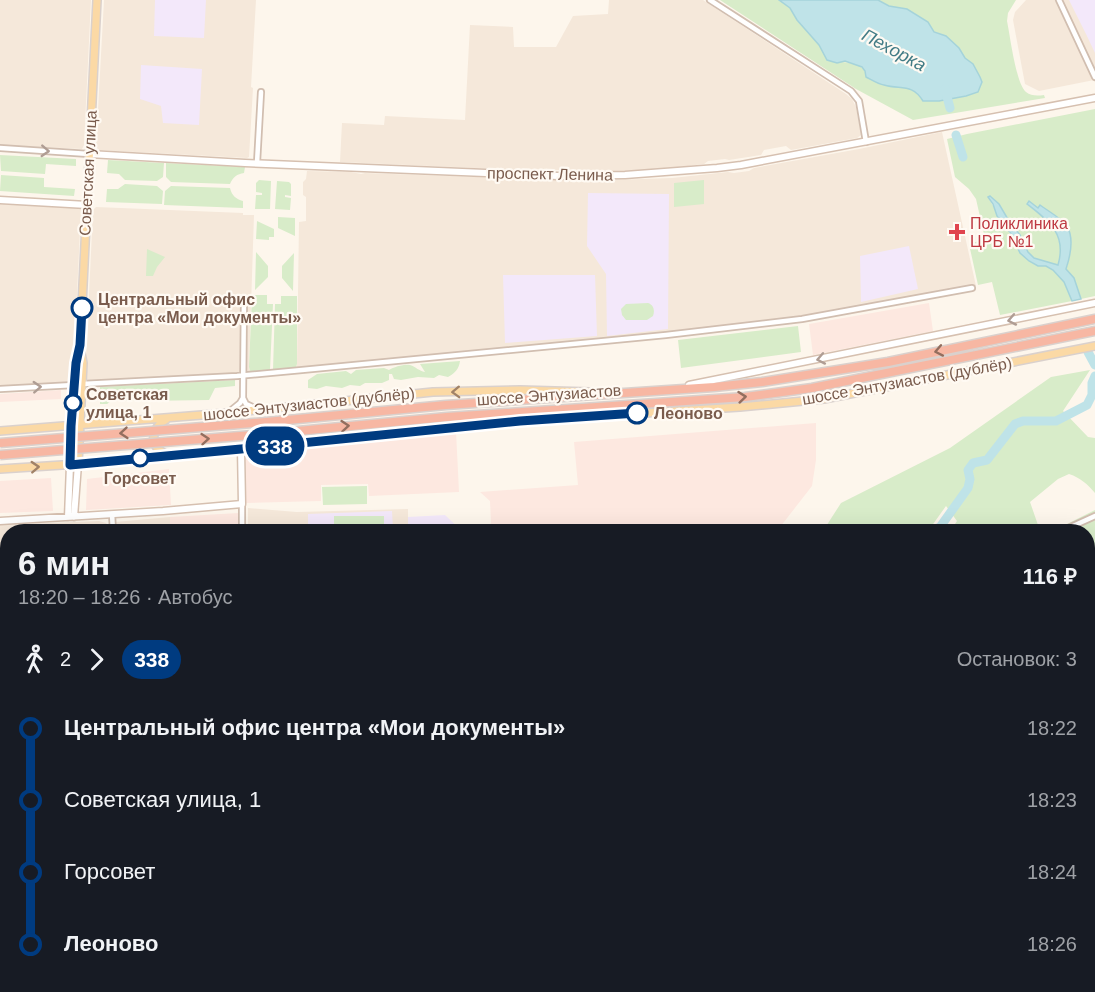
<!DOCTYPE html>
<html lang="ru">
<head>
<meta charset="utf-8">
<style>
  body { margin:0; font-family:Helvetica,sans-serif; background:#20242c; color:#f1f3f6; height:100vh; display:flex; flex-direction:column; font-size:22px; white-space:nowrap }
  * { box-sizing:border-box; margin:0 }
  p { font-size:20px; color:#9ea1a6 }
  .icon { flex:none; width:33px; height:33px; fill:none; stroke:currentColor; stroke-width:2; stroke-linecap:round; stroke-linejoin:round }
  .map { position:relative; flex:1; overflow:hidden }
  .details { position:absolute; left:0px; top:524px; width:1095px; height:470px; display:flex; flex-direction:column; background:#171b24; border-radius:24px 24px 0 0; box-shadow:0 6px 24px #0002 }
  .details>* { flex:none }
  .badge { padding:0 12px; border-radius:20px; font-size:21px; line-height:39px }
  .map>.badge { position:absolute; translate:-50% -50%; box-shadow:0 0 0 3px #fff }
  .legs { display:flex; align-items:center; gap:9px; height:66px; padding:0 18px; font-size:20px }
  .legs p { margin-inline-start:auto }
  .summary { display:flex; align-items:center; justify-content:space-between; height:102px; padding:0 18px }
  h1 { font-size:33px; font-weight:600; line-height:45px }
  ul { padding:0 18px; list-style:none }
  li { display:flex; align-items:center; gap:21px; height:72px; font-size:22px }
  li i { display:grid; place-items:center; width:9px; height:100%; margin:0 8px; background:currentColor }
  li i::after { content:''; width:15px; height:15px; margin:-8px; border:4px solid; border-radius:50%; background:#171b24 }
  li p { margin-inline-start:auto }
  li:first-child i { background:linear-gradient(#0000 50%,currentColor 0) }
  li:last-child i { background:linear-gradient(currentColor 50%,#0000 0) }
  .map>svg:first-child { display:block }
  .residential { fill:#f5e8da }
  .commercial { fill:#fde8e0 }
  .education { fill:#f3e8fa }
  .green { fill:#d8ecc9 }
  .water { fill:#bfe3e8; stroke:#a5d3da; stroke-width:1.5 }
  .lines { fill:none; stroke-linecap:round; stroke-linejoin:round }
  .river { stroke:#bfe3e8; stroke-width:9 }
  .street-casing { stroke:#d1beb0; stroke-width:8 }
  .secondary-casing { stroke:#d6c0b0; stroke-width:9 }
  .primary-casing { stroke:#dad1cd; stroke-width:10 }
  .highway-casing { stroke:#dad1cd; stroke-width:11 }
  .street { stroke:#fff; stroke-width:4.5 }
  .secondary { stroke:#fff; stroke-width:6 }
  .primary { stroke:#fbd9a5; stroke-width:7 }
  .highway { stroke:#f7b7a3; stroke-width:8 }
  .highway-bridge-casing { stroke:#dad1cd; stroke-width:11; stroke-linecap:butt }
  .highway-bridge { stroke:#f7b7a3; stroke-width:8 }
  .oneway { stroke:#af9d94 }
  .oneway2 { stroke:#936e5e }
  .oneway3 { stroke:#a18267 }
  .line-1-casing { stroke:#fff; stroke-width:14 }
  .line-1 { stroke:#003b80; stroke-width:9 }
  .health-dot { fill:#e0444e; stroke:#fffaf3; stroke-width:2 }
  .stop-1-dot { fill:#fff; stroke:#003b80; stroke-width:3 }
  .labels { text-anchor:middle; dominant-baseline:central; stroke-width:4.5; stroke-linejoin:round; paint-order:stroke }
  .street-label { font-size:16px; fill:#7a5c4d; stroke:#fffaf3 }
  .health-label { font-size:16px; fill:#be3a42; stroke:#fffaf3; text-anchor:start }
  .stop-label { font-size:16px; font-weight:bold; fill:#7a5c4d; stroke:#fffaf3; text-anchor:start }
  .water-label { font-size:18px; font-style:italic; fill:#437c86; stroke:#fffaf3 }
</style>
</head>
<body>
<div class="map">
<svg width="1095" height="992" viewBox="0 0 1095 992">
  <rect width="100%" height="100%" fill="#fdf6ec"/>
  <path class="residential" d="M0,0H91L84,145L82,149L0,145Z
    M104,0H256L251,87L253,88L249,157L247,158L98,150L96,146Z
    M609,0H703L846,94L852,99L856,107L861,135L857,138L791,150L786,146L764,150L761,155L729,160L725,159L708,161L704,164L671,168L624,171L499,169L340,162L342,123L384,125L385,116L465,120L470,25L513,27L514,47H556L573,16L608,14Z
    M1026,0H1055L1094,80L1039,91L1025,84L1013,20L1015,12Z
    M1062,0H1095V69Z
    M942,132L976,286L801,317L572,343L293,369L296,367L297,364L299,222L306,221V197L303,195V182L306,179L307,171L351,172L361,174L365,173L583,181L672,178L728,172L734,173L749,171L754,168L859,149Z
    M0,203L78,207L81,209L77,294L75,314L76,323L73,377L71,382L0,386Z
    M96,207L243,213V215H254L249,367L250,371L254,372L88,382L85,380L93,210Z
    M248,508L297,512L408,509V531H248Z
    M170,517V531H115V522Z
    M99,521L106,523L109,527V531H8L7,807L0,803V525Z
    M286,986H401L405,992H294Z"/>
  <path class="commercial" d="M929,303L933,331L813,355L809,324Z
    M61,390V399L0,402V394Z
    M816,423V460L812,486L777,531H486L491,523L490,501L480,492L578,485L574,442Z
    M456,431L459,492L369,496L368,484L321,485V501L246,503L245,453Z
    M169,469L171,505L86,510L87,479Z
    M51,478L53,511L0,513V481Z
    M238,513V531H170V517Z"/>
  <path class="education" d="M155,0H206L204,38L154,36Z
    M1069,0H1095V53L1086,34Z
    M141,65L202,69L199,125L163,123L161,106L140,99Z
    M588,193L669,194L668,329L607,336L606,274L587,246Z
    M909,246L918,289L861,302L860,256Z
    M595,275L597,336L505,343L503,275Z
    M392,511L393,529L408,528V517L445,515L462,531H308V514Z"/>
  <path class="green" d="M720,0H779L790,8L797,20L819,45L827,60C841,64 863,58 867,77C872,80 879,84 884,85C902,89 911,83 923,101H939L966,96L973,65L965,58L959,48L946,36L934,32L928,22L907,9L889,6L878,0H1016L1008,13L1007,21C1010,35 1016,84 1026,92C1031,96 1037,96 1044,95L1045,98L913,120L856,89Z
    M1095,109V296L1081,299L1074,278L1066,269L1068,264L1070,241L1040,205L1038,208L1030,202L1027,204C1049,223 1067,231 1058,265L1034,258L1028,252L1020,235L1009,221L999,204L990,196L988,197L1005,227L1010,232L1015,243L1029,261L1038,266H1046L1053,270L1064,282L1072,301L1000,315L992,282L978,285L969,244L985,239L976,199L969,189L955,177L947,139L967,134Z
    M0,155L76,159V166L46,164L45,174L1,171Z
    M108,160L164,163L163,177L157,181L125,180L119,174L107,173Z
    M166,163L245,167L244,173C237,174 233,177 230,184L171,182L166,177Z
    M1,175L44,178V187L75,189L74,196L0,191Z
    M259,180L271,181L270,209H255L256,195H262V193L256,192V183Z
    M704,180V204L674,207V183Z
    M277,181L289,182L291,184V196L285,195V197L291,198L290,210L275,209Z
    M125,184L157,186L163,191L162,204L106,202L107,189H118Z
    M171,186L230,188C232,196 236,199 243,201V208L164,205L165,191Z
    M278,217L295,218V236L278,228Z
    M257,221L274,229V237H269V240L256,239Z
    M147,249L165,257L157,267L153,276H146Z
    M256,252L268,266V277L255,290Z
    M294,253L293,291L282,278V266Z
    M252,295H267V304H273L270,370L254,372L250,371L249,367Z
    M281,296H297V364L296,367L293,369L273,370L275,304H281Z
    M648,303C654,305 655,311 653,316L647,320H626L622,315L621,309L626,304Z
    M798,326L801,352L681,368L678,340Z
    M460,361C459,369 455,373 448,377L439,375L434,378L418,377L401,380L394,379L392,374H389V380L382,383H365L360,386L350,385L342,388L326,386L317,389L308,388V380L317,374L346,371L351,374L356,370L384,368L389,370C394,367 404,364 410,365C416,367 419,371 425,372L420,364Z
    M1090,370L1063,411L1088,437L1095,438V493C1087,484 1081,478 1069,474L1058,479L1030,502L1038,525L1046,530L1057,529L1095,510V992H558L559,986H1088V531H943L953,527L957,521L946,506L931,527L912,531H823L841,503L950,448L1051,377Z
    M235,380V386L215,388L209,400L142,401L135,399L131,402L114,396V399L107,404H100V387Z
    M367,486V504L323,505L322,487Z
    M334,516H384V531H334Z
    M5,816L8,818V986H264L273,992H0V817Z"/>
  <path class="water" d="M779,0H878L889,6L907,9L928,22L934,32L946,36L959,48L965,58L973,64L980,77L982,82L978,92L966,96L939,101H923C912,83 901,90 884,85C878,84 872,80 866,77L865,71L862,67L845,61L837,63L827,60L819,45L797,20L790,8Z
    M990,196L999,204L1009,221L1020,235L1028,252L1034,258L1058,265C1067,234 1049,221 1027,204L1029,201L1038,208L1040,205C1048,211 1061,218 1067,226C1074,238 1070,257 1066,269L1074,278L1081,299L1072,301L1064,282L1053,270L1046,266H1038L1029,261L1020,253L1010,232L1005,227L997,216L993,204L988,197Z"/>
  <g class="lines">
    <path class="river" d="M945,89L950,108
      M956,135L963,157
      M1088,352L1095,365
      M932,531L940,527L968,488L970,479L968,470L973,463L987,460L1015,424L1023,421H1056L1087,405L1092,395V383L1095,376
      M552,992V986"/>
    <g class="street-casing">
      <path id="street" d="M710,0L851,91L859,101L866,142
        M1059,0L1095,77
        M0,148L89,154
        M257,163L261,92
        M82,384L237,376L302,370L666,335L802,319L972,288
        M0,389L74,385
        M243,398L246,404L257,409
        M229,412L240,403L243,398L244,298
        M242,504V531
        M112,514L113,531
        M1062,531L1095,516
        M0,805L8,809
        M281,986L289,992
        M521,992L522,986"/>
    </g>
    <g class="secondary-casing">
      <path id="secondary" d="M89,154L245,163L558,176L625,175L717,168L741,165L1095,98
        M0,200L87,205
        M689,385L1095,303
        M68,517L70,465
        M74,517L78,464
        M0,521L163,511L242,504L241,449"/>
    </g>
    <g class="primary-casing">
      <path id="primary" d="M167,419C150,428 148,448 168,455
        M0,431L227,413L433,392L520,390L590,392
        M78,464L83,363L80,348
        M70,465C71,425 70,384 80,346L97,0
        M0,469L78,464L241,449L520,421L740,407L824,399L1095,346"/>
    </g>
    <g class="highway-casing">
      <path id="highway" d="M266,422L446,405L714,387L762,382L888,362L1095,319
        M266,434L447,417L745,397L812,388L1095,331"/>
    </g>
    <use href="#street" class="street"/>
    <use href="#secondary" class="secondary"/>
    <use href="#primary" class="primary"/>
    <use href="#highway" class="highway"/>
    <g class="highway-bridge-casing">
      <path id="highway-bridge" d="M0,443L266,422
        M0,455L266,434"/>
    </g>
    <use href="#highway-bridge" class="highway-bridge"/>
  </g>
  <defs><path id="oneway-chevron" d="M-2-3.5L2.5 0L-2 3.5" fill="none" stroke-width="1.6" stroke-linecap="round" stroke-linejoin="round" transform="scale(1.5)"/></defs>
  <g class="oneway">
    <use href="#oneway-chevron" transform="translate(45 151) rotate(3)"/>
    <use href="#oneway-chevron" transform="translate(1012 320) rotate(169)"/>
    <use href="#oneway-chevron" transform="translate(821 359) rotate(169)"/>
    <use href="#oneway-chevron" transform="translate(37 387) rotate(-3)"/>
  </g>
  <g class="oneway2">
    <use href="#oneway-chevron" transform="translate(939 351) rotate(169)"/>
    <use href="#oneway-chevron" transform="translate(742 397) rotate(-6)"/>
    <use href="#oneway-chevron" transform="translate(345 426) rotate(-5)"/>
    <use href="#oneway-chevron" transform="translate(124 433) rotate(175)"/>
    <use href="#oneway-chevron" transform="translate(205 439) rotate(-5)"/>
  </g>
  <g class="oneway3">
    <use href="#oneway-chevron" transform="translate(456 392) rotate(178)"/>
    <use href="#oneway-chevron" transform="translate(35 467) rotate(-3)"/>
  </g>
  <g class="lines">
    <g class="line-1-casing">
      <path id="line-1" d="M82,308L80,345L76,363L71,426L70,465L241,449L520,421L637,413"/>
    </g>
    <use href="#line-1" class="line-1"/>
  </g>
  <path class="health-dot" d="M954 223h6v6h6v6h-6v6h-6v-6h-6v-6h6z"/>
  <g class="stop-1-dot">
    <circle cx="82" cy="308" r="10"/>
    <circle cx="73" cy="403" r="8"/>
    <circle cx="637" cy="413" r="10"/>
    <circle cx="140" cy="458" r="8"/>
  </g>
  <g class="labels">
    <g class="street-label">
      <text transform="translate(88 173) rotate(-87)">Советская улица</text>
      <text transform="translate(550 174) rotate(1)">проспект Ленина</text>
      <text transform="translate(907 381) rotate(-10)">шоссе Энтузиастов (дублёр)</text>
      <text transform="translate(549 395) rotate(-4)">шоссе Энтузиастов</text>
      <text transform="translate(309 404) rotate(-6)">шоссе Энтузиастов (дублёр)</text>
    </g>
    <g class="health-label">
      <text x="970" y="223">Поликлиника<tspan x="970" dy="18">ЦРБ №1</tspan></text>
    </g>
    <g class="stop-label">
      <text x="98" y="299">Центральный офис<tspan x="98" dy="18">центра «Мои документы»</tspan></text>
      <text x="86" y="394">Советская<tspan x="86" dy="18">улица, 1</tspan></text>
      <text x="654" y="413">Леоново</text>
      <text x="140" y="478" text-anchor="middle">Горсовет</text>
    </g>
    <g class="water-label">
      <text transform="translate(894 50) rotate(28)">Пехорка</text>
    </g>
  </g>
</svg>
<b class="badge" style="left:275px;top:446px;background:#003b80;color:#fff">338</b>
<section class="details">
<div class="summary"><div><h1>6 мин</h1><p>18:20 – 18:26 · Автобус</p></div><b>116 ₽</b></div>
<div class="legs"><svg class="icon" aria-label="walk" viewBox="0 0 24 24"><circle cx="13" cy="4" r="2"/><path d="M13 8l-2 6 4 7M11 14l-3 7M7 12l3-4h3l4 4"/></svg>2<svg class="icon" aria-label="forward" viewBox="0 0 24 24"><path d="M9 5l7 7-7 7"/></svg><b class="badge" style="background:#003b80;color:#fff">338</b><p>Остановок: 3</p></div>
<ul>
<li><i style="color:#003b80"></i><b>Центральный офис центра «Мои документы»</b><p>18:22</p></li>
<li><i style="color:#003b80"></i><span>Советская улица, 1</span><p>18:23</p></li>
<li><i style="color:#003b80"></i><span>Горсовет</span><p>18:24</p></li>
<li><i style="color:#003b80"></i><b>Леоново</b><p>18:26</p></li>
</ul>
</section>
</div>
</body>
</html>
